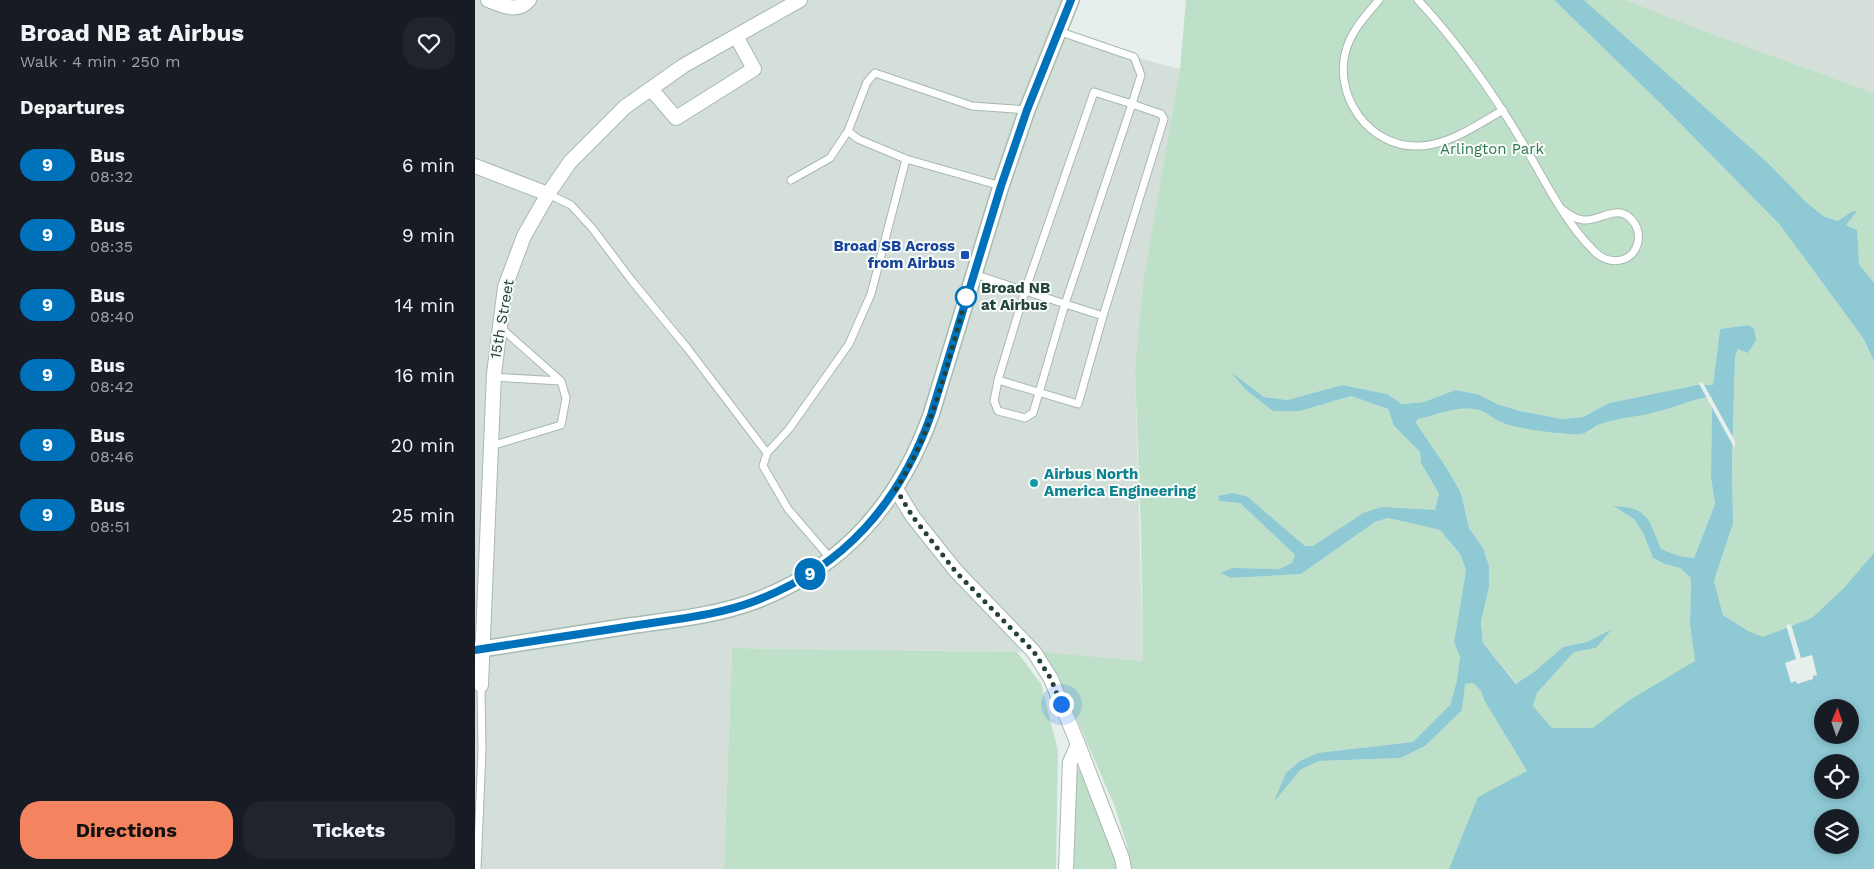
<!DOCTYPE html>
<html lang="en">
<head>
<meta charset="utf-8">
<style>
  body { margin:0; font-family:"Work Sans",sans-serif; background:#20242c; color:#f1f3f6; height:100vh; display:flex; flex-direction:column; font-size:19px; white-space:nowrap }
  * { box-sizing:border-box; margin:0 }
  p { font-size:16px; color:#9ea1a6 }
  .icon { flex:none; width:28px; height:28px; fill:none; stroke:currentColor; stroke-width:2; stroke-linecap:round; stroke-linejoin:round }
  .map { position:relative; flex:1; overflow:hidden }
  .side { display:flex; flex-direction:column; background:#171b24; width:475px }
  .side>* { flex:none }
  .badge { padding:0 10px; border-radius:16px; font-size:18px; line-height:32px }
  .needle { width:32px; rotate:2deg }
  .tools { position:absolute; left:1339px; top:699px; display:grid; gap:10px }
  .tools a { display:grid; place-items:center; width:45px; height:45px; border-radius:50%; background:#171b24; box-shadow:0 2px 8px #0003; font-size:25px }
  .you { position:absolute; width:25px; height:25px; margin:-12px; border:4px solid #fff; border-radius:50%; background:#1a73e8; box-shadow:0 0 0 8px #1a73e833 }
  .map>.badge { position:absolute; translate:-50% -50%; box-shadow:0 0 0 2px #fff }
  h2 { padding:0 20px; font-size:19px; line-height:45px }
  .round { display:grid; place-items:center; flex:none; width:52px; height:52px; border-radius:20px; background:#20242c }
  .headline { display:flex; align-items:center; justify-content:space-between; height:85px; padding:0 20px }
  h1 { font-size:24px; font-weight:700; line-height:38px }
  .primary-button { display:flex; gap:10px; margin-top:auto; padding:10px 20px }
  .primary-button a { flex:1; height:58px; border-radius:20px; background:#f4845f; color:#111; font-size:20px; font-weight:700; line-height:58px; text-align:center }
  .primary-button a+a { background:#20242c; color:#f1f3f6 }
  ul { padding:0; list-style:none }
  li { display:flex; align-items:center; gap:15px; height:70px; padding:0 20px }
  li div { flex:1 }
  li b { display:block; font-size:19px }
  li em { font-style:normal }
  li .badge { min-width:55px; font-weight:700; text-align:center }
  main { display:flex; flex:1; min-height:0 }
  .map>svg:first-child { display:block }
  .built { fill:#d4dfda }
  .green { fill:#bfe0c8; fill-rule:evenodd }
  .water { fill:#8ec9d4; fill-rule:evenodd }
  .pier { fill:#e6efeb }
  .lines { fill:none; stroke-linecap:round; stroke-linejoin:round }
  .lane-casing { stroke:#a8b8b2; stroke-width:9 }
  .street-casing { stroke:#a8b8b2; stroke-width:16 }
  .secondary-casing { stroke:#a4bbb3; stroke-width:18 }
  .lane { stroke:#fff; stroke-width:7 }
  .street { stroke:#fff; stroke-width:14 }
  .secondary { stroke:#fff; stroke-width:15 }
  .line-casing { stroke:#fff; stroke-width:11 }
  .line { stroke:#0072bc; stroke-width:8 }
  .walk { stroke:#24423a; stroke-width:5; stroke-dasharray:0 9 }
  .transit-dot { fill:#1a4fb4; stroke:#f7fbf9; stroke-width:2 }
  .stop-dot { fill:#fff; stroke:#0072bc; stroke-width:2.5 }
  .culture-dot { fill:#0f9aa8; stroke:#f7fbf9; stroke-width:2 }
  .labels { text-anchor:middle; dominant-baseline:central; stroke-width:4; stroke-linejoin:round; paint-order:stroke }
  .park-label { font-size:15px; fill:#2d7a4b; stroke:#f7fbf9 }
  .transit-label { font-size:15px; font-weight:bold; fill:#164399; stroke:#f7fbf9; text-anchor:end }
  .stop-label { font-size:15px; font-weight:bold; fill:#24423a; stroke:#f7fbf9; text-anchor:start }
  .street-label { font-size:15px; fill:#24423a; stroke:#f7fbf9 }
  .culture-label { font-size:15px; font-weight:bold; fill:#0d838f; stroke:#f7fbf9; text-anchor:start }
</style>
</head>
<body>
<main>
<section class="side">
<div class="headline"><div><h1>Broad NB at Airbus</h1><p>Walk · 4 min · 250 m</p></div><a class="round"><svg class="icon" aria-label="heart" viewBox="0 0 24 24"><path d="M12 20l-8-8c-3-5 5-10 8-4 3-6 11-1 8 4z"/></svg></a></div>
<h2>Departures</h2>
<ul>
<li><span class="badge" style="background:#0072bc;color:#fff">9</span><div><b>Bus</b><p>08:32</p></div><em>6 min</em></li>
<li><span class="badge" style="background:#0072bc;color:#fff">9</span><div><b>Bus</b><p>08:35</p></div><em>9 min</em></li>
<li><span class="badge" style="background:#0072bc;color:#fff">9</span><div><b>Bus</b><p>08:40</p></div><em>14 min</em></li>
<li><span class="badge" style="background:#0072bc;color:#fff">9</span><div><b>Bus</b><p>08:42</p></div><em>16 min</em></li>
<li><span class="badge" style="background:#0072bc;color:#fff">9</span><div><b>Bus</b><p>08:46</p></div><em>20 min</em></li>
<li><span class="badge" style="background:#0072bc;color:#fff">9</span><div><b>Bus</b><p>08:51</p></div><em>25 min</em></li>
</ul>
<div class="primary-button"><a>Directions</a><a>Tickets</a></div>
</section>
<div class="map">
<svg width="1399" height="869" viewBox="0 0 1399 869">
  <rect width="100%" height="100%" fill="#e6efeb"/>
  <path class="built" d="M0,0H594L583,30L659,57L705,69L660,370L668,661L559,652L257,648L249,869H0Z
    M1149,0H1399V93L1232,32Z"/>
  <path class="green" d="M711,0H1079L1186,104L1305,225L1388,338L1399,361V822L1375,818H1348L1077,728L1058,706L1062,693L1099,652L1121,648L1135,630L1112,642L1088,647L1059,672L1042,684L1008,643L1006,622L1014,587V566L1008,548L994,528L986,493L971,467L941,423L943,419L982,408L1000,409L1013,413L1027,423L1085,434L1114,432L1126,424L1141,419L1183,412L1215,400L1237,397L1236,478L1240,504L1219,558L1204,556L1186,549L1177,526L1152,507H1139L1159,519L1168,533L1178,558L1190,564L1205,568L1216,578L1215,624L1275,632L1248,615L1239,581L1258,524L1257,464L1260,357L1274,325L1245,329L1238,385H1222L1134,403L1108,417L1087,419L1045,411L1022,404L1002,394L980,390L949,402L927,404L912,394L867,385L812,400L789,397L758,374L798,411H825L876,396L913,409L919,426L945,452L946,463L964,494L960,510L888,513L838,546H830L773,497L743,496L744,501L765,503L820,555L817,563L804,569L758,568L756,578L826,574L900,522L913,518L965,530L985,554L991,570L979,642L985,657L982,680L975,705L939,742L888,748L825,761L800,800L825,770L844,761L926,758L950,746L990,684L998,683L1006,691L1009,700L1052,771L1102,869H656L652,845L640,807L584,678L567,652L668,661L666,532L660,370L669,278L705,69ZM1348,708H1375V735H1348ZM1348,762H1375V790H1348Z
    M1109,0H1150L1232,32L1399,93V283L1384,264L1371,225L1375,219L1376,212L1363,221L1348,216L1330,201L1294,164Z
    M257,648L542,652L566,684L583,751L581,869H249Z
    M600,770H605L612,783L641,858L643,869H597Z"/>
  <path class="water" d="M1079,0H1109L1294,164L1330,201L1348,216L1363,221L1376,212L1382,211L1371,225L1382,230L1384,264L1399,283V361L1388,338L1305,225L1186,104Z
    M1274,325L1279,329L1281,340L1273,353L1263,349L1260,357L1257,464L1258,524L1239,581L1248,615L1275,632L1288,637L1337,618L1369,588L1399,553V869H974L1003,797L1052,771L1009,700L1006,691L998,683L990,684L987,710L950,746L926,758L844,761L825,770L799,802L811,773L825,761L843,753L938,742L975,705L982,680L985,657L979,642L991,570L985,554L965,530L913,518L900,522L826,574L756,578L746,573L758,568L804,569L817,563L820,555L765,503L744,501L743,496L758,493L773,497L830,546H838L888,513L907,507L960,510L964,494L946,463L945,452L919,426L913,409L876,396L825,411H798L770,389L756,372L789,397L812,400L867,385L912,394L927,404L949,402L980,390L1002,394L1022,404L1045,411L1087,419L1108,417L1134,403L1222,385H1238L1245,329ZM1237,397L1236,478L1240,504L1219,558L1204,556L1186,549C1174,519 1173,507 1138,506L1159,519L1168,533L1178,558L1190,564L1205,568L1216,578L1215,624L1220,661L1153,701L1118,728H1077L1058,706L1062,693L1099,652L1121,648L1137,629L1112,642L1088,647L1059,672L1041,684L1008,643L1006,622L1014,587V566L1008,548L994,528L986,493L971,467L941,423L943,419C961,415 980,406 999,409C1010,410 1017,418 1026,422C1037,428 1093,436 1105,434C1115,433 1120,425 1129,423C1146,417 1164,417 1181,412C1201,408 1216,398 1237,397ZM1348,708H1375V735H1348ZM1348,762H1375V790H1348ZM1348,818H1375V845H1348Z"/>
  <path class="pier" d="M1223,382L1228,383L1260,441V449Z
    M1316,624L1326,658L1337,655L1342,675L1338,676V679L1322,684L1321,681L1316,683L1310,663L1321,659L1311,625Z"/>
  <g class="lines">
    <g class="lane-casing">
      <path id="lane" d="M904,0C892,14 878,29 872,47C856,94 894,149 945,146C974,145 1004,124 1028,110
        M943,0C983,43 1016,90 1046,140C1068,177 1088,220 1119,251C1133,266 1158,264 1163,242C1164,236 1163,229 1160,224C1144,200 1127,222 1108,220C1100,219 1094,215 1088,210
        M373,131L383,139L431,159L526,186
        M316,180L355,158L373,131L392,82L400,73L497,106L552,110
        M73,194L96,205L117,228L157,281L213,349L292,453
        M499,274L550,291L523,380L603,404L628,316L550,291L619,92L657,104L666,75L659,57L583,31
        M18,377L86,381L25,327
        M523,380L519,401L523,411L550,418L558,413L590,304L657,104L686,114L689,119L628,316
        M16,446L86,425L91,398L86,381
        M356,559L313,509L288,466L292,453L314,429L374,344L396,294L431,159
        M2,869L7,751L6,685"/>
    </g>
    <g class="street-casing">
      <path id="street" d="M13,0C27,5 42,14 54,0
        M176,89L201,118L279,69L261,36
        M0,166L73,194
        M421,489L438,517L481,571L559,652L576,679L603,744L595,762L591,869
        M6,685L19,374L30,287L49,236L73,194L95,162L150,107L208,66L325,0
        M603,744L647,858L649,869"/>
    </g>
    <g class="secondary-casing">
      <path id="secondary" d="M0,650C51,642 102,634 154,626C196,620 240,616 280,601C369,567 424,503 456,415L526,186L552,110L596,0"/>
    </g>
    <use href="#lane" class="lane"/>
    <use href="#street" class="street"/>
    <use href="#secondary" class="secondary"/>
  </g>
  <g class="lines">
    <g class="line-casing">
      <path id="line" d="M0,650C52,642 105,634 157,626C198,619 241,616 280,601C369,567 424,504 456,415L526,186L552,110L596,0"/>
    </g>
    <use href="#line" class="line"/>
    <path class="walk" d="M491,297L493,292C473,359 459,430 421,489L438,517L481,572L559,652L576,679L586,704"/>
  </g>
  <rect class="transit-dot" x="485" y="250" width="10" height="10" rx="2.5"/>
  <circle class="stop-dot" cx="491" cy="297" r="10"/>
  <circle class="culture-dot" cx="559" cy="483" r="5"/>
  <g class="labels">
    <g class="park-label">
      <text x="1017" y="149">Arlington Park</text>
    </g>
    <g class="transit-label">
      <text x="480" y="246">Broad SB Across<tspan x="480" dy="17">from Airbus</tspan></text>
    </g>
    <g class="stop-label">
      <text x="506" y="288">Broad NB<tspan x="506" dy="17">at Airbus</tspan></text>
    </g>
    <g class="street-label">
      <text transform="translate(27 319) rotate(-80)">15th Street</text>
    </g>
    <g class="culture-label">
      <text x="569" y="474">Airbus North<tspan x="569" dy="17">America Engineering</tspan></text>
    </g>
  </g>
</svg>
<div class="tools">
<a><svg class="needle" viewBox="-14 -14 28 28"><path d="M0-13l5 13h-10z" fill="#e53935"/><path d="M0 13l5-13h-10z" fill="#9ea1a6"/></svg></a>
<a><svg class="icon" aria-label="locate" viewBox="0 0 24 24"><circle cx="12" cy="12" r="6"/><path d="M12 2v4M12 18v4M2 12h4M18 12h4"/></svg></a>
<a><svg class="icon" aria-label="layers" viewBox="0 0 24 24"><path d="M12 4l9 5-9 5-9-5zM3 14l9 5 9-5"/></svg></a>
</div>
<div class="you" style="left:586px;top:704px"></div>
<b class="badge" style="left:335px;top:574px;background:#0072bc;color:#fff">9</b>
</div>
</main>
</body>
</html>
